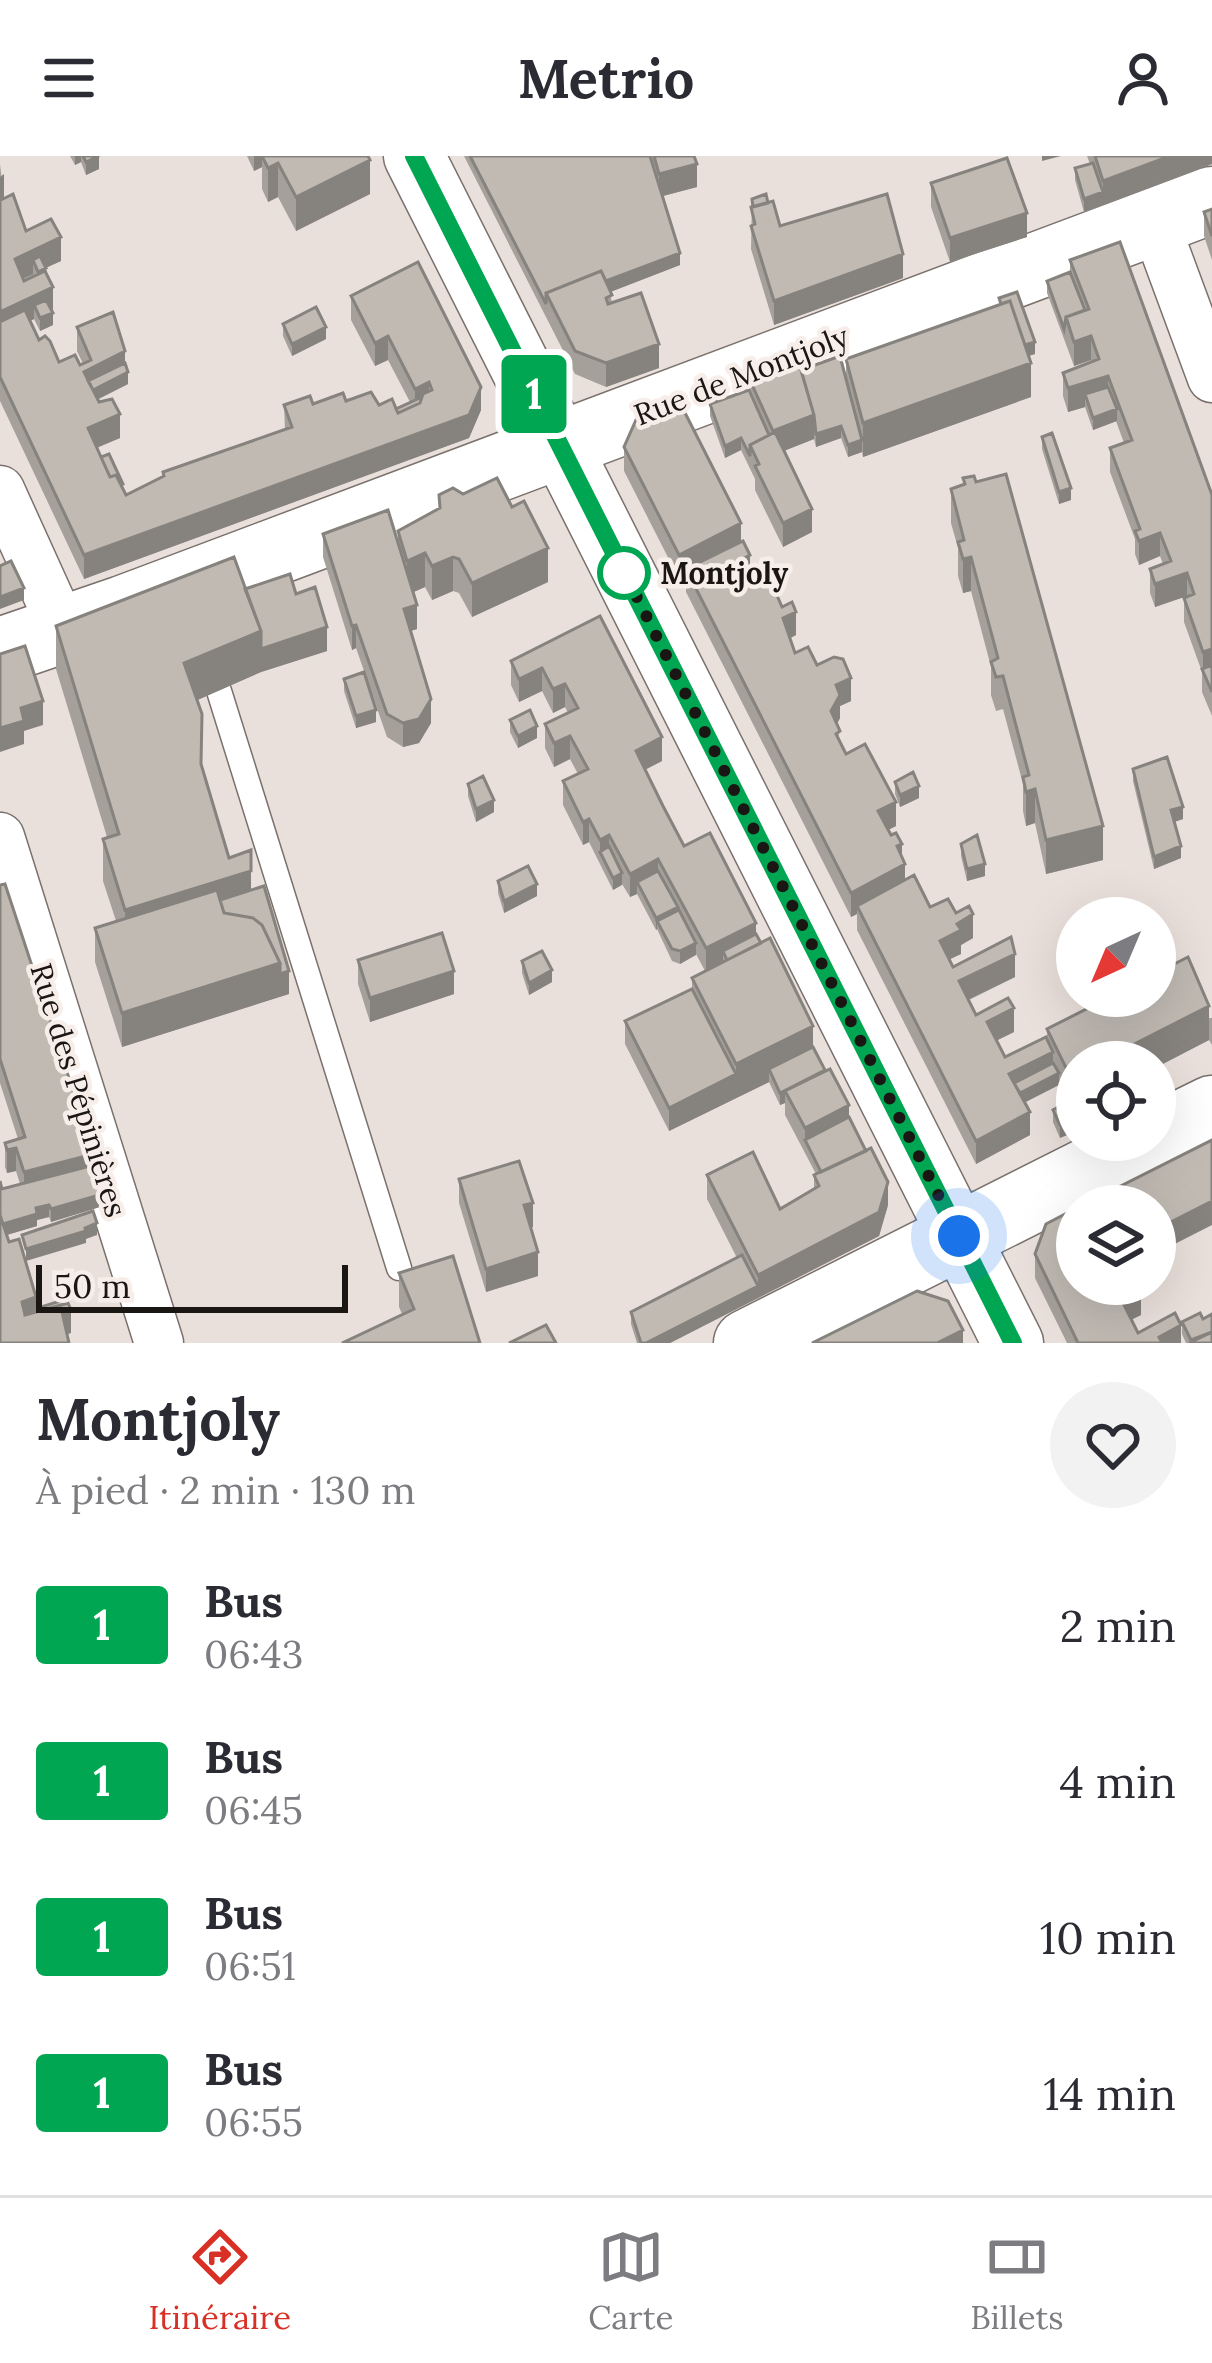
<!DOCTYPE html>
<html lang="fr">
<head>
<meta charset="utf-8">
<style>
  body { margin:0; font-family:Lora,serif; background:#f2f2f3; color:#2b2b33; height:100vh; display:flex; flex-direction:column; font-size:45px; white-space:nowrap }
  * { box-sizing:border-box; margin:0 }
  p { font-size:39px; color:#7c7c81 }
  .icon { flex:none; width:66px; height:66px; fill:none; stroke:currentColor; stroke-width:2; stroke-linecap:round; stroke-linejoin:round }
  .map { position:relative; height:1187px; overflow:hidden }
  .side { display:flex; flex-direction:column; background:#fff; flex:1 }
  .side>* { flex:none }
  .badge { padding:0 24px; border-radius:9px; font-size:42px; line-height:78px }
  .needle { width:78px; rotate:224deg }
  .controls { position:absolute; left:1056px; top:741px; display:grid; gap:24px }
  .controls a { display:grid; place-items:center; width:120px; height:120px; border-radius:50%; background:#fff; box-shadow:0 12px 48px #0002; font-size:60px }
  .scale { position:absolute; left:36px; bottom:30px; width:312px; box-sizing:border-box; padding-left:12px; border:6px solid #191614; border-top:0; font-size:33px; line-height:42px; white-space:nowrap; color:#191614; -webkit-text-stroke:9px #f7ede9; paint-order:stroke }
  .you { position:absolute; width:60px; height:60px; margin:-30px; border:9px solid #fff; border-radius:50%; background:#1a73e8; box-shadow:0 0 0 18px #1a73e833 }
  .map>.badge { position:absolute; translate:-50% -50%; box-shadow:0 0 0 6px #fff }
  .round { display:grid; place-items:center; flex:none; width:126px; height:126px; border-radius:63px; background:#f2f2f3 }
  .summary { display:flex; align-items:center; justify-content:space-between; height:204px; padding:0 36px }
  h1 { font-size:57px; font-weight:700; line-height:90px }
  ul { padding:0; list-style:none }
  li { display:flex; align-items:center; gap:36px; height:156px; padding:0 36px }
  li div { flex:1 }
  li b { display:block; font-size:45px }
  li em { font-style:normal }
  li .badge { min-width:132px; font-weight:700; text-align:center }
  header { display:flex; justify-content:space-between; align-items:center; height:156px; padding:0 36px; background:#fff; font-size:54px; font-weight:700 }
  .dock { display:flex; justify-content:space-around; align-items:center; height:168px; border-top:3px solid #e1e1e2; background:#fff; font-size:33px; color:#7c7c81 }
  .dock a { display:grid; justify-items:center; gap:6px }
  .dock .current { color:#d93025 }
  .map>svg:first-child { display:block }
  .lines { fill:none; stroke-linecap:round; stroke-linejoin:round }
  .service-casing { stroke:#7a716d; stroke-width:27 }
  .minor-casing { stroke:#7a716d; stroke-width:51 }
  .tertiary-casing { stroke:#7a716d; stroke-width:63 }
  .primary-casing { stroke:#7a716d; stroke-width:69 }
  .service { stroke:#fff; stroke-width:24 }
  .minor { stroke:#fff; stroke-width:48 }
  .tertiary { stroke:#fff; stroke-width:60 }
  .primary { stroke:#fff; stroke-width:66 }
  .wall { fill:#a5a09a }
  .shaded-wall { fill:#86827d }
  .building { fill:#c0bab3; stroke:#86827d; stroke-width:3 }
  .line-casing { stroke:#fff; stroke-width:27 }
  .line { stroke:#00a651; stroke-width:18 }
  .walk { stroke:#191614; stroke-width:12; stroke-dasharray:0 21.6 }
  .stop-dot { fill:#fff; stroke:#00a651; stroke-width:6 }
  .labels { text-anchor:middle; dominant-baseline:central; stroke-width:9; stroke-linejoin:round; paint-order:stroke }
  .street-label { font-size:30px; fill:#191614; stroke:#f7ede9 }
  .stop-label { font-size:30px; font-weight:bold; fill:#191614; stroke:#f7ede9; text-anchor:start }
</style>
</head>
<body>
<header><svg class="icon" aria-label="menu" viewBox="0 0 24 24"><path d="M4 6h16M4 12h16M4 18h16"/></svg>Metrio<svg class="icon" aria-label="person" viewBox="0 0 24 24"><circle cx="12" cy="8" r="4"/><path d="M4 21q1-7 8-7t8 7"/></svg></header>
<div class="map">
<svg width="1212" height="1187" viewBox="0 0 1212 1187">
  <rect width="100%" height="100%" fill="#eae0db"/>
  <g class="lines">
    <g class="service-casing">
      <path id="service" d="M219,535L399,1112"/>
    </g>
    <g class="minor-casing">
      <path id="minor" d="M1154,65L1212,222
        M0,334L63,473
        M0,681L159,1187"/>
    </g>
    <g class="tertiary-casing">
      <path id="tertiary" d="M414,0L1013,1187"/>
    </g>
    <g class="primary-casing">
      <path id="primary" d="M0,495L123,453L1212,44
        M1155,981L1212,953
        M747,1187L1150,984"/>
    </g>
    <use href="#service" class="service"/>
    <use href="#minor" class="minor"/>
    <use href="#tertiary" class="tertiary"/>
    <use href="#primary" class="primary"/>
  </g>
  <path class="wall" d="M70,0H99V13L86,19L81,6L75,9Z
    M247,0H368L370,38L296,75L278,41L268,46L262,33V11L254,15Z
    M464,0H694L697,31L663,40L680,109L610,136L612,147L659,212L606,231L575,218Z
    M1087,0H1212V8L1084,56L1075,24V12L1090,8Z
    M0,8L4,42L26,75L61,105L46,112L53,155V169L40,175L34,163L30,165L39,184L59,206L80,209L83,208L77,195V171L125,207L128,228L97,244L120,282L97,292L126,339L163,320V316L285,274L284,249L313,248L346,245L396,253L410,246L388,204L375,210L351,164V140L481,254L469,282L84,423L0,245Z
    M931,27L1027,81L950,106L931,51Z
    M752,43L768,47L780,70L903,122L774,169L751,93Z
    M1212,53V104L1204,80V56Z
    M1070,104L1212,339V560L1202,536V516L1184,466V442L1187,440L1155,451L1150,437V413L1163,408L1160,400L1139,409L1135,398V383L1110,316V292L1124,287L1116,265L1093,274L1085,251L1068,256L1063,240V217L1092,206L1091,204L1074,210L1047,137V125L1070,116Z
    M999,142L1035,198L1029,200L1031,241L863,301L862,296L848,301L841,282L816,291L814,283L785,294L812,376L783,391L755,334V323L741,294L725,302L710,260V248L749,234V222L801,214L846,223V203L999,149Z
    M283,168L326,183L292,200L283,180Z
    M1042,281L1071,344L1059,348L1042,293Z
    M624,291L741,387L750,422L741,427L796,479L790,482L795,497L817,509L851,545L840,550V562L837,568L840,587L846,598L896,670L888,674L902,701L905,724L930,751L956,757L973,782L961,789V798L949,803L953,811L1015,821L969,844L976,859L1014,876L996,885L1005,901L1047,884V873L1212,862V889L1209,884L1155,912V906H1077V951L1060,982L1053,966V954L1067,947L1058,929L1025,946L1030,979L976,1008L857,774V758L851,761L686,436V419L679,423L624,315Z
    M963,322L1103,704L1046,718L1035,667L1026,670L1023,655V628L1003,553L996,555L991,539V511L971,435L963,437L958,420V392L951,367V333L963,329Z
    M398,375L548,426L472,461L459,437L453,435L432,444L425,431L413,436L417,473L410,475L431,567L419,587L403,591L387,581L356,492L352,494L323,401V378L398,386Z
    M245,433L296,438L327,495L261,516L197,544L202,611L229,702L251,734L289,838L122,891L95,806V772L116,765L103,725V683L107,681L56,513V470Z
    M600,460L662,605L645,614L684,690L756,778L849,961L888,1049L879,1080L670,1187H637L631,1168V1156L737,1102L707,1043V1019L780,1053L814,1033V1019L816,1018L785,959V947L780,949L769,926L669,975L625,888V865L692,833V822L705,815L696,798L680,808L672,805L657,773L656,774L637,738L630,741L622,728L613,734L589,686L583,689L563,649V625L578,618L570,603L554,611L545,592V568L568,557L565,551L553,557L542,535L519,546L511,529V505Z
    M344,523L376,566L356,572L344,535Z
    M510,564L537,582L518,592L510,576Z
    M1133,613L1183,663L1174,666L1181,702L1154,713L1133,625Z
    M895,626L919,642L900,651L895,638Z
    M468,628L494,656L476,666L468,640Z
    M961,688L985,720L967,725L961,700Z
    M498,725L537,740L504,757L498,737Z
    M0,729L94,1009L103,1050L51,1066L49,1061L37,1064V1070L6,1079L36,1153L71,1177L0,1187L2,1033L20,1028L16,1015L7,1017L5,1011V987L18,983L0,927Z
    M358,804L454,838L370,866L358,828Z
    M522,805L552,826L529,839L522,817Z
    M459,1023L533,1071H530L538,1120L486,1136L459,1047Z
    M1074,1065L1126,1128V1130L1120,1133L1141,1159L1131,1164L1138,1177L1181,1187H1067L1035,1122V1098Z
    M399,1117L480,1187L402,1158L399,1151Z
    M1203,1163L1212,1187H1186L1182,1178V1166Z"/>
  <path class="shaded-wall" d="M75,0H81V6L75,9Z
    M99,0V13L86,19V6Z
    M254,0H262V11L254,15Z
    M1042,0H1061L1042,5Z
    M1170,0H1212V8L1084,56V43L1103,36V25Z
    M370,4V38L296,75V41Z
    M278,7V41L268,46V12Z
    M697,8V31L659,41V18Z
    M4,18V42L0,44V21Z
    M1027,57V81L950,106V82Z
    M61,81V105L38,115L33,104V118L15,126V103Z
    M680,97V109L556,157L550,146Z
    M903,98V122L774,169V145Z
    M53,131V155L39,161L34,149V163L0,179V156Z
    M53,157V169L40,175V162Z
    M326,171V183L292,200V188Z
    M388,180V204L375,210V187Z
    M1091,180V204L1074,210V186Z
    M1035,186V198L1017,203V191Z
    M659,188V212L606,231V207Z
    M125,195V217L128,216V228L88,248L84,216Z
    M1031,207V241L863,301V267Z
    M1108,220V243L1085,238V251L1068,256V232Z
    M429,226V247L415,256V233Z
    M481,231V254L469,282L84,423V399Z
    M1117,253V265L1093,274V262Z
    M120,258V282L88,295V272Z
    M814,259V283L779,297L773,275Z
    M841,270V282L816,291V278Z
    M741,282V294L725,302V290Z
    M862,284V296L848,301V289Z
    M1071,332V344L1059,348V336Z
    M812,353V376L783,391V367Z
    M741,367V391L686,413V419L679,423V399Z
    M1160,377V400L1139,409V385Z
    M548,392V426L472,461V427Z
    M425,397V431L407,439V405Z
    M750,399V422L731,432V409Z
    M453,401V435L432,444V410Z
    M971,401V435L963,437V403Z
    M1187,417V440L1155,451V428Z
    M24,432V444L0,453V441Z
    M417,449V473L404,477V453Z
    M796,456V479L783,486V462Z
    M356,469V492L352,494V470Z
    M327,471V495L261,516L184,550V507L261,475Z
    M1212,493V517L1203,516V496Z
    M542,512V535L519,546V523Z
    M851,522V545L840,550V562L831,578V555L836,529Z
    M565,528V551L553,557V533Z
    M431,543V567L419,587L403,591V567Z
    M43,545V569L24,575V588L0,596V572L21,552Z
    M376,554V566L356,572V560Z
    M537,570V582L518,592V580Z
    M570,580V603L554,611V587Z
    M662,581V605L636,618V595Z
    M919,630V642L900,651V639Z
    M1035,633V667L1026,670V636Z
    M494,644V656L476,666V653Z
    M896,646V670L878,679V655Z
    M1183,651V663L1171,667V654Z
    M589,663V686L583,689V666Z
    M1103,670V704L1046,718V684Z
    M609,679V702L600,696V708V684Z
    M902,688V710L905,708V732L857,750V758L851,761V737L897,690Z
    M1181,690V702L1154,713V701Z
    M658,703V727L637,726V738L630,741V718Z
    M985,708V720L967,725V713Z
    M251,715V758L125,797V754Z
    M622,717V729L613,734V722Z
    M537,728V740L504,757V745Z
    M678,751V763L657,765V773L656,774V762Z
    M973,758V782L961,789V798L940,808V785L957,768Z
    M756,767V790L723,795V807L706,816V792Z
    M696,787V799L680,808V795Z
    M1015,798V821L959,848V825Z
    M280,807L289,815V838L122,891V857Z
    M552,814V826L529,839V827Z
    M454,815V838L370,866V842Z
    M1209,850V884L1155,912V906H1099Z
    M1014,852V876L987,889V866Z
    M813,870V904L769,913V926L669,975V952L736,918V908Z
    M1053,896V919L1009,930V918Z
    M1059,917V929L1014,952V939Z
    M1077,917V951L1070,954V920Z
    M785,935V947L780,949V937Z
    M849,949V973L805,984V972Z
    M1030,956V979L976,1008V985Z
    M1077,963V975L1060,982V969Z
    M16,992V1015L7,1017V994Z
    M94,998V1021L24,1039V1016Z
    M888,1026V1049L879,1080L670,1187H646L758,1130V1119Z
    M103,1038V1050L51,1066V1053Z
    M1212,1045V1069L1155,1098V1074Z
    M533,1047V1071L524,1073V1049Z
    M49,1049V1061L37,1064V1070L0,1081V1069L36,1052Z
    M97,1067V1079L86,1083V1087L26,1105V1093Z
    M538,1096V1120L486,1136V1113Z
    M1141,1135V1159L1122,1168V1145Z
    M36,1141V1164L22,1157V1146Z
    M71,1154V1177L62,1180V1156Z
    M1181,1169V1187H1159V1181Z
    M963,1174V1187H937Z"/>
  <path class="building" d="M83,0H99L86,6Z
    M262,0H368L370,4L296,41L278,7L268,12Z
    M470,0H650L680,97L606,125L601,115L546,137V148Z
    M654,0H694L697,8L659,18Z
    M1095,0H1170L1103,25Z
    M1007,2L1027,57L950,82L931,27Z
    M1093,7L1103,36L1084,43L1075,12Z
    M13,38L26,75L51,63L61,81L15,103L24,125L45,115L53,131L0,156V41L1,44Z
    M766,38L768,47L753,51L752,43Z
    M887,38L903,98L774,145L751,70L755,68L751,51L773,45L780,70Z
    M1212,53V80L1204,56Z
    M1120,86L1212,339V493L1203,496L1184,442L1194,438L1187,417L1155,428L1150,413L1171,405L1160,377L1139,385L1135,375L1140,373L1110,292L1132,284L1108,220L1068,232L1063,217L1099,203L1091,180L1074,186L1066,161L1089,153L1070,104Z
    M40,100L46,112L38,116L33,104Z
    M418,106L481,231L469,259L84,399L0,221V166L25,154L39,184L45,180L50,185L59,206L75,199L80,209L91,204L77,171L113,156L125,195L84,216L99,246L112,243L120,258L88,272L110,321L116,319L126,339L164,320L163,316L292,271L284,249L310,240L313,248L343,237L346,245L371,236L379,249L392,243L398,257L420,247L423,238L432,234L429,226L415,233L388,180L375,187L351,140Z
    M601,115L612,139L606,142L608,148L641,137L659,188L606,207L575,195L546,137Z
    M1070,116L1085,154L1066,161L1064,173L1047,125Z
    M1017,136L1035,186L1025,189L1010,145L1001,148L999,142Z
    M46,144L53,157L40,162L34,149Z
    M1010,145L1031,207L863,267L846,203Z
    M316,151L326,171L292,188L283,168Z
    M840,200L862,284L848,289L841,270L816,278L814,259L801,214Z
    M798,204L814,259L773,275L749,222Z
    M125,207L128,216L93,234L88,225Z
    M1108,231L1117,253L1093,262L1085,238Z
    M749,234L769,279L750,289V300L741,282L725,290L710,248Z
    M422,241L420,247L398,257L396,253Z
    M680,247L741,367L679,399L624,291L636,264Z
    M775,276L812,353L783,367L755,310L759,308L750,289Z
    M1052,277L1071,332L1059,336L1042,281Z
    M109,298L123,328L121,329L116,319L110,321L101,301Z
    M1006,318L1103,670L1046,684L1035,633L1026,636L1023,621L1029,619L1003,520L996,521L991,506L998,502L971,401L963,403L958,386L964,384L951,333L965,328L963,322L974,320L976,326Z
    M497,322L512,351L524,345L548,392L472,427L459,403L453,401L432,410L425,397L407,405L398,375L440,352L439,339L453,332L463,338Z
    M388,354L417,449L404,453L431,543L419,563L403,567L387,558L356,469L352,470L323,378Z
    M743,385L750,399L731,409L742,429L750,425L773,430L782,451L792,446L796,456L783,462L795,497L808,491L817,509L834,501L843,503L851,522L836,529L840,539L831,555L840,575L836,578L846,598L865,588L896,646L878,655L891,679L896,677L902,688L897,690L905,708L851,737L686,413Z
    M234,401L261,475L184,507L202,558L201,608L229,702L251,694V715L125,754L103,683L119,678L56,470Z
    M11,405L24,432L0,441V410Z
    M290,418L296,438L315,431L327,471L261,493V475L245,433Z
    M600,460L662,581L636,595L663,650L684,690L710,677L756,767L706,792L658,703L630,718L609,679L600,684L589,663L583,666L563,625L588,613L570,580L554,587L545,568L578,552L565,528L553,533L542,512L519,523L511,505Z
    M25,490L43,545L21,552L24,565L0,572V498Z
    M1212,509V536L1202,513Z
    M364,516L376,554L356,560L344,523Z
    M530,554L537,570L518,580L510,564Z
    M1167,601L1183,651L1171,654L1181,690L1154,701L1133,613Z
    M913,616L919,630L900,639L895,626Z
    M483,620L494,644L476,653L468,628Z
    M977,679L985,708L967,713L961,688Z
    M609,690L622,717L613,722L600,696Z
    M528,710L537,728L504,745L498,725Z
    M658,715L678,751L656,762L637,726Z
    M914,719L930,751L948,743L956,757L969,750L973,758L957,768L961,774L940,785L953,811L1011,781L1015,798L959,825L976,859L1008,842L1014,852L987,866L1005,901L1046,881L1053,896L1009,918L1030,956L976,985L857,750Z
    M5,728L94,998L24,1016L16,992L7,994L5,987L25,981L0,903V729Z
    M264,730L289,815L280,818V807L262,769L253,762L224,757L220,744Z
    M217,734L224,757L253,762L262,769L280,807L122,857L95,772Z
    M679,754L696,787L680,795L672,793L657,765Z
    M442,777L454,815L370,842L358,804Z
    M756,778L761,787L727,804L723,795Z
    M770,782L813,870L736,908L692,822Z
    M542,795L552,814L529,827L522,805Z
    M1188,801L1209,850L1099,906H1077V917L1070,920L1047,873L1112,840H1155V818Z
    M692,833L736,918L669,952L625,865Z
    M813,891L825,914L780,937L769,913Z
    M1053,907L1059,917L1020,937L1014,927Z
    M830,913L849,949L805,972L785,935Z
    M1072,944L1077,953V963L1060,969L1053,954Z
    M849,961L866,995L821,1016L805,984Z
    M1212,984V1045L1155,1074V1050H1081Z
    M871,992L888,1026L879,1056L758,1119L707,1019L753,996L780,1053L819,1030L814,1019Z
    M519,1005L533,1047L524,1049L538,1096L486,1113L459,1023Z
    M94,1009L103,1038L51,1053L49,1049L36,1052L37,1058L3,1068L0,1059V1025L2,1033Z
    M93,1055L97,1067L85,1072L86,1075L26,1093L22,1079Z
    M1069,1056L1077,1071V1128H1117L1120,1134L1137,1128L1141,1135L1122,1145L1138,1177L1175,1157L1181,1169L1159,1181L1162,1187H1078L1035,1098L1046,1068Z
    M0,1059L9,1086L19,1083L36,1141L22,1146L25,1159L68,1147L71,1154L62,1156L69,1187H0Z
    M742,1099L758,1130L646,1187H641L631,1156Z
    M453,1100L480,1187H342L414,1153L399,1117Z
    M917,1135L948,1145L963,1174L937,1187H812Z
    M63,1144L65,1148L25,1159V1156Z
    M1200,1157L1203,1163L1212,1158V1176L1191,1184L1182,1166Z
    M546,1169L556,1187H509Z
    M1212,1176V1187H1189Z"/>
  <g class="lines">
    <g class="line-casing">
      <path id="line" d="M414,0L1013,1187"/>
    </g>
    <use href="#line" class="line"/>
    <path class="walk" d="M624,417L616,400L959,1080"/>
  </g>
  <circle class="stop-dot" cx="624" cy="417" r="24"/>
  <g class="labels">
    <g class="street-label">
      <text transform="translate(741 219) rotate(-21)">Rue de Montjoly</text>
      <text transform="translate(79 934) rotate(73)">Rue des Pépinières</text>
    </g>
    <g class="stop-label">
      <text x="660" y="417">Montjoly</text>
    </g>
  </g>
</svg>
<div class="controls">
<a><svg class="needle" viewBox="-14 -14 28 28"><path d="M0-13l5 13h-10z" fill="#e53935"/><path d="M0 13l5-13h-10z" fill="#7c7c81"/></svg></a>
<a><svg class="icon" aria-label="locate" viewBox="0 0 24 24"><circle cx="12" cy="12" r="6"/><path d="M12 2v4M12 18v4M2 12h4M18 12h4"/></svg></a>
<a><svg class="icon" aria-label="layers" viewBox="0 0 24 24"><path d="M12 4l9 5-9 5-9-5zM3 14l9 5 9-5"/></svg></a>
</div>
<div class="scale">50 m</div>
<div class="you" style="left:959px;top:1080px"></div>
<b class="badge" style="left:534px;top:238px;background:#00a651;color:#fff">1</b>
</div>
<section class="side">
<div class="summary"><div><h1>Montjoly</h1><p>À pied · 2 min · 130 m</p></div><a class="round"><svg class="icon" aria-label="heart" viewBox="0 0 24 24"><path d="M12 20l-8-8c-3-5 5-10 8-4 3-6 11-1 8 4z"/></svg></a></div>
<ul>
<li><span class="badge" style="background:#00a651;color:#fff">1</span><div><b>Bus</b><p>06:43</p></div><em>2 min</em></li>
<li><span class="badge" style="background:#00a651;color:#fff">1</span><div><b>Bus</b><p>06:45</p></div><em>4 min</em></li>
<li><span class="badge" style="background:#00a651;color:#fff">1</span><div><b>Bus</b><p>06:51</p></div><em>10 min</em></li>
<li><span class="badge" style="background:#00a651;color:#fff">1</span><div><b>Bus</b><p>06:55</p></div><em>14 min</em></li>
</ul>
</section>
<nav class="dock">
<a class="current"><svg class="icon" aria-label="directions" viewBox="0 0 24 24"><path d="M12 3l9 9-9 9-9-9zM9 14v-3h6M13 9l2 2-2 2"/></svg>Itinéraire</a>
<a><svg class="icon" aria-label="map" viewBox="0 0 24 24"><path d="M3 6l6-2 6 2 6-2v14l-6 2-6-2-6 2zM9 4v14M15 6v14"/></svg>Carte</a>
<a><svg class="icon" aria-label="tickets" viewBox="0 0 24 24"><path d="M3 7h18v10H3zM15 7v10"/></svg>Billets</a>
</nav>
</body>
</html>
